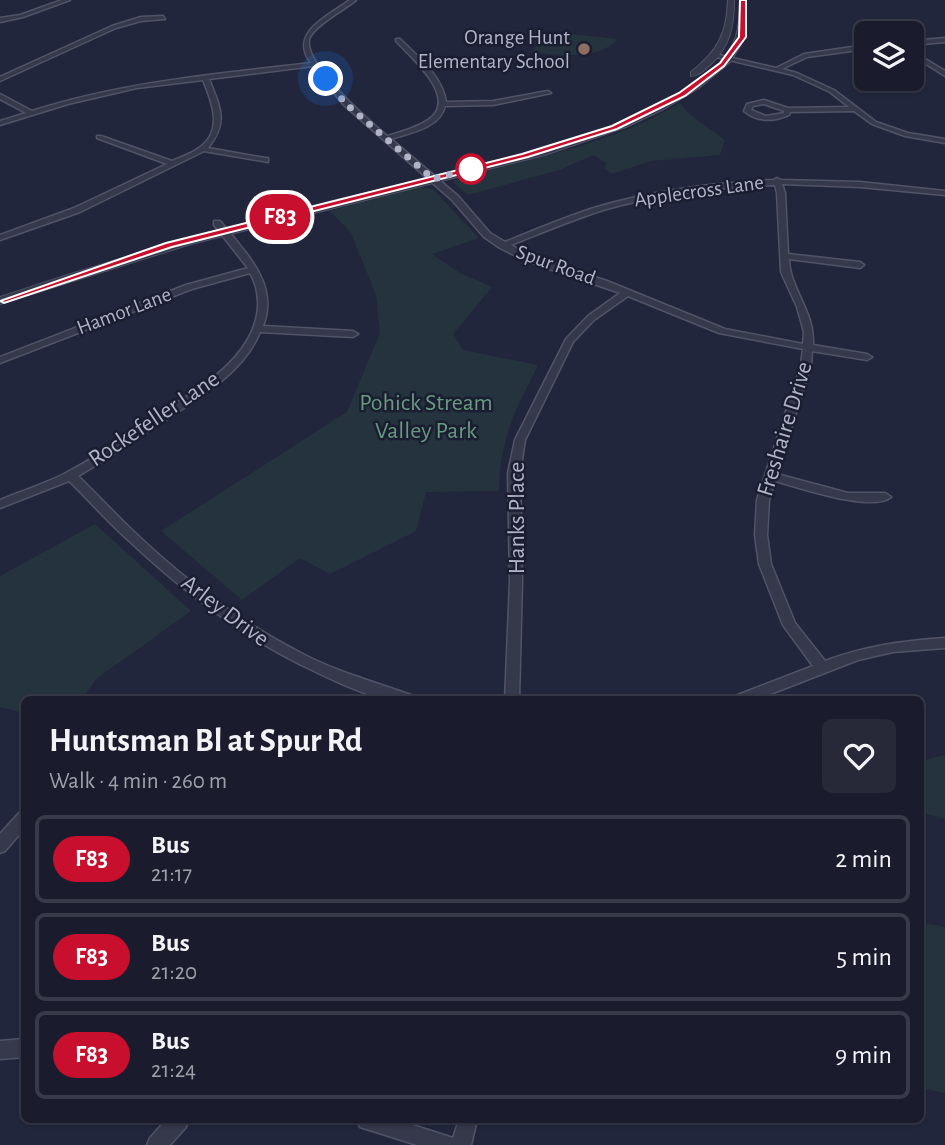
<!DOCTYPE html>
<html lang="en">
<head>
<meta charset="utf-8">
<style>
  body { margin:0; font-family:"Alegreya Sans",sans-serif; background:#272939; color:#f1f3f6; height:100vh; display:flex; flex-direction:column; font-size:26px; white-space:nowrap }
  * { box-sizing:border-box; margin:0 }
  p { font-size:23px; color:#9fa1aa }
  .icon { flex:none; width:38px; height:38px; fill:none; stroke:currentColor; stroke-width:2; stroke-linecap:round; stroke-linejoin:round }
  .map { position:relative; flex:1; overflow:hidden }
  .drawer { position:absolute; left:21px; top:696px; width:903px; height:427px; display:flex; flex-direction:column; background:#1a1c2d; border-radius:10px; box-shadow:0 2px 5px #0004,0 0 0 2px #383a49 }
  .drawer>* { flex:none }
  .badge { padding:0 14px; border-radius:23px; font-size:24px; line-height:46px }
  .fabs { position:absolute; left:854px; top:21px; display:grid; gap:14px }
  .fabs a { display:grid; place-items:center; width:70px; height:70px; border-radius:10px; background:#1a1c2d; box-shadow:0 2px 5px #0004,0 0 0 2px #383a49; font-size:35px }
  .you { position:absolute; width:35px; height:35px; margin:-18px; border:5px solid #fff; border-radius:50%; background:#1a73e8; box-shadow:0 0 0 10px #1a73e833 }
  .map>.badge { position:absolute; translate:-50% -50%; box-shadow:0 0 0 4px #fff }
  .round { display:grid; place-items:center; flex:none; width:74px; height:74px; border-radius:10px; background:#272939 }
  .summary { display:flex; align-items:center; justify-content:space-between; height:119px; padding:0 28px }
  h1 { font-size:33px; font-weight:600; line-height:52px }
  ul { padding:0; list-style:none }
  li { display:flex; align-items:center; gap:21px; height:88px; margin:0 14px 10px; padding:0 14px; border:4px solid #383a49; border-radius:10px }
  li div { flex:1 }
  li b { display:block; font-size:26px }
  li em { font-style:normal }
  li .badge { min-width:77px; font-weight:700; text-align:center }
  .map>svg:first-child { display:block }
  .green { fill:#24333d }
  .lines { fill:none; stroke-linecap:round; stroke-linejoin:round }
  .minor-casing { stroke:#515367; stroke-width:3 }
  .tertiary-casing { stroke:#515367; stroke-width:2 }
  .minor { fill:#36394c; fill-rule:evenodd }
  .tertiary { fill:#36394c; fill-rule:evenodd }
  .line { fill:#c8102e; stroke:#fff; stroke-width:2 }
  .walk { stroke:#b1b3c8; stroke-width:7; stroke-dasharray:0 12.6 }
  .education-dot { fill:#8d6e63; stroke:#1b1e31; stroke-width:2.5 }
  .stop-dot { fill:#fff; stroke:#c8102e; stroke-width:3.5 }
  .labels { text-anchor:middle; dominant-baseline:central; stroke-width:5; stroke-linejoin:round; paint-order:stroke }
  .far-poi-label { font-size:21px; fill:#b1b3c8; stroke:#1b1e31; text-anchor:end }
  .far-street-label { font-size:21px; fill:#b1b3c8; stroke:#1b1e31 }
  .park-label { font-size:24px; fill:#689981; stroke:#1b1e31 }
  .street-label { font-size:24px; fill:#b1b3c8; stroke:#1b1e31 }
</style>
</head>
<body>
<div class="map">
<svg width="945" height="1145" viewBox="0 0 945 1145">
  <rect width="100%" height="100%" fill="#22263c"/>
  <path class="green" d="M555,32L617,39C601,61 554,55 531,52L548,33Z
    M680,103L689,114L725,140L720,155L651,161L612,174L604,168L606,163L594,155L559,170L468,195L455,184L454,181L459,178C534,159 614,143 680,103Z
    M419,187L433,189L479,238L432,254L460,273L492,287L453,334L463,350L538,365C515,411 500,438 499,491L426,492L416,531L330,574L300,558L242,600L161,531L347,412L380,333L376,295L351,233L330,211Z
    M95,524L191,611L96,679L82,700H24V713L0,707V576Z
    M945,755V819L921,812L920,761Z
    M920,922L945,927V1093L921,1088Z"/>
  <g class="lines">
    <g class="minor-casing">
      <path id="minor" d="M62,0H70L23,17L0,22V18L20,15Z
        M350,0H356C344,10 316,25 310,37C299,61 369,120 387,136C401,132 416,128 428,120C460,99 412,58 396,41V39H400C417,56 443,77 446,102L493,101L548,91L551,93L493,105L445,106C440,128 410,133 391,139L458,196L490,233L505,242C535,230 565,217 597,207C654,190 713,183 773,180L777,178L781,180L860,182L945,191V195L860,187L782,184L785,193L788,254L860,262L864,265L860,268L789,259C790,290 815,311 813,345L867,354L872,357L867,360L812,351L811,365L777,474L848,493H885L891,497C872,513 798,487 775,481L769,500L767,535L771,564L795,623L825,661C866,646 901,641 945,638V648L893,652L858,660L755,700H733L735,696L813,666L783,625L759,564L755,535L757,500L801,365L803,349L719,333L628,296L594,320L573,342L525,440L520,473L522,581L519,700H505L510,581L508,473L515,440L566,339L588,316L620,293L526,261L500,248L484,237L452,200L343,104L313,66L209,79C220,107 229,122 208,148L265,158H268V162L204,151L80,212L0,240V235L74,208L167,164L97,138V136H101L172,161C181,157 191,154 199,148C224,131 212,102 203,80L137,88L68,104L0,125V121L26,113L0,99V94L32,111C123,82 217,74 311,63C288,33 328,16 350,0ZM775,185L777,193L781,272L797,307L804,332L803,344L725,329L607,281L532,257L511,245C541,233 572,220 603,210C659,194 716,187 775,185Z
        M163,16L165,19L141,21L116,28L0,81V77L112,26L141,17Z
        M945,38V42L912,45V41Z
        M866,45V49L807,57L782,69L797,73L834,90L876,122L908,133L945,139V143L905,136L872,124L854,111L790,112L789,115C774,122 757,122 744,111L747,104L764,100L788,108L849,107L830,92L793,75L712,56L715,54L776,68L804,54ZM764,104L784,111V113L766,116L751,110L753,106Z
        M912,51L945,71V76L912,55Z
        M214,221H220C244,251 280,284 263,326L353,331L358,334L353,337L260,332C243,374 197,399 161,423C133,441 106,460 78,476C96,493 113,512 131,529C181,577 237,620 299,652C336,672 375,682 414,696L416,700C407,700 397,701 389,700C364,695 337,682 314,671C243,638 182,591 126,538C106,520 88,499 69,481L0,508V500C22,491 44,484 64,474C99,456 131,433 164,411C194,392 230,371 248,339C260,318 262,294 250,273L192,289L0,363V357L186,285L248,268L214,225Z
        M24,811V829L5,851L0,853V834L19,813Z
        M24,1039V1057L0,1059V1041Z
        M166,1120H188L186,1127L170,1145H147L150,1138Z
        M358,1120H397L453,1138L459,1120H477L471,1145H417L360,1127Z"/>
    </g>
    <g class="tertiary-casing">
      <path id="tertiary" d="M728,0H734C734,26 730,47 710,65C704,70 699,76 691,76V72C717,52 727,34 728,0Z
        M740,0H746L743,41L731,61L699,88L664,109L626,127L545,155L191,244L0,304V297C107,261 215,230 325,203C443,173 624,148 716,67C737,48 740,27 740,0Z"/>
    </g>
    <use href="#minor" class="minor"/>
    <use href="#tertiary" class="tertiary"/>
  </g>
  <path class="line" d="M740,0H746V37L724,66L685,96L617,129L528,157L172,247L4,303L0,301L166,243L522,154L612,126L679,93L720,63L739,37Z"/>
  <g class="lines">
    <path class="walk" d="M326,79L345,103L433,179L479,167L471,169"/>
  </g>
  <circle class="education-dot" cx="584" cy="49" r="7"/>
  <circle class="stop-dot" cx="471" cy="169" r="14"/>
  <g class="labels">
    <g class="far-poi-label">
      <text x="570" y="37">Orange Hunt<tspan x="570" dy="24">Elementary School</tspan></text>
    </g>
    <g class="far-street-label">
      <text transform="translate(699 191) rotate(-8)">Applecross Lane</text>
      <text transform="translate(556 265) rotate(20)">Spur Road</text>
      <text transform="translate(124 311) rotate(-21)">Hamor Lane</text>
    </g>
    <g class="park-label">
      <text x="426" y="403">Pohick Stream<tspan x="426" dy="28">Valley Park</tspan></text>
    </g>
    <g class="street-label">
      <text transform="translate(154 419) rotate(-34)">Rockefeller Lane</text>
      <text transform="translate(785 429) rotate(-73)">Freshaire Drive</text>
      <text transform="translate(517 518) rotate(-90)">Hanks Place</text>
      <text transform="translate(225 611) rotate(37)">Arley Drive</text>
    </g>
  </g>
</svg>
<div class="fabs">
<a><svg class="icon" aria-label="layers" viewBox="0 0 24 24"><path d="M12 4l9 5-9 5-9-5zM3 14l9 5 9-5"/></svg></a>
</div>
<div class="you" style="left:326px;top:79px"></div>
<b class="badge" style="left:280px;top:217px;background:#c8102e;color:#fff">F83</b>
<section class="drawer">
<div class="summary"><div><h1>Huntsman Bl at Spur Rd</h1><p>Walk · 4 min · 260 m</p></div><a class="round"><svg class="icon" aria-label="heart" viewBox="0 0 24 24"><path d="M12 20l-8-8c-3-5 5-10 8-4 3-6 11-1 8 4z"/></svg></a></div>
<ul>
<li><span class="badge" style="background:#c8102e;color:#fff">F83</span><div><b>Bus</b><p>21:17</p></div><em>2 min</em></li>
<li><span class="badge" style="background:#c8102e;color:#fff">F83</span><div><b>Bus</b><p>21:20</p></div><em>5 min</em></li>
<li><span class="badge" style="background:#c8102e;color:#fff">F83</span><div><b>Bus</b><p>21:24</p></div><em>9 min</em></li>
</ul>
</section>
</div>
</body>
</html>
